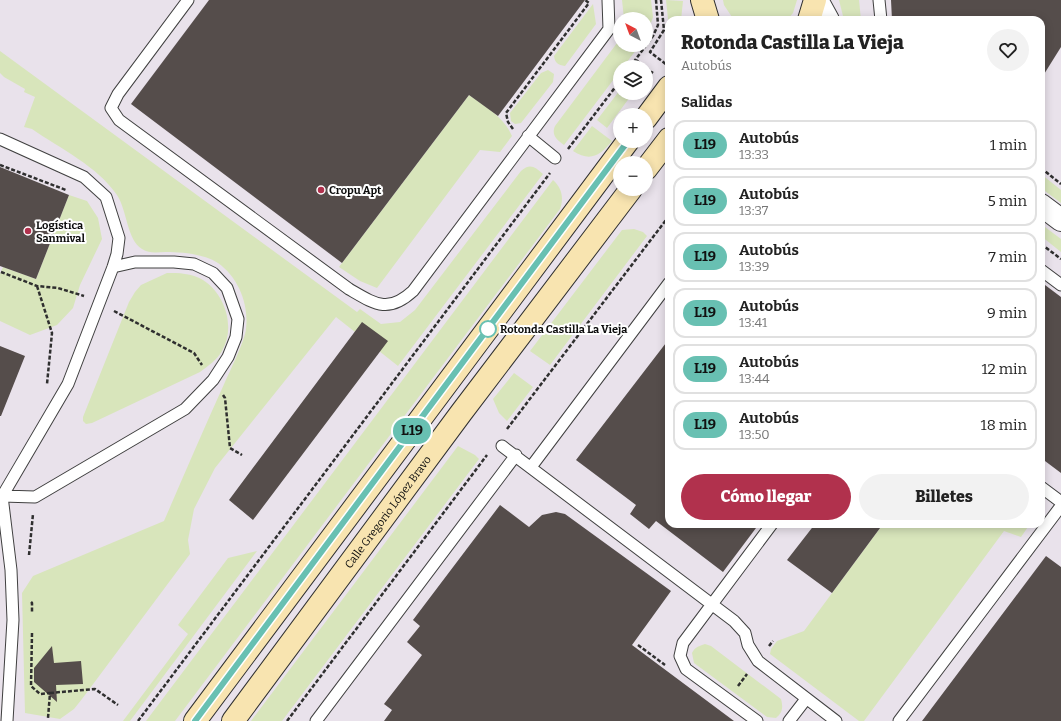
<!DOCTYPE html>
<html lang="es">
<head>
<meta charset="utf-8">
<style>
  body { margin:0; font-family:Bitter,serif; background:#f2f2f2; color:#222; height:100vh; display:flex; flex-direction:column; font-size:15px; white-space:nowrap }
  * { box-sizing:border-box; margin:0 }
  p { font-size:13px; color:#767676 }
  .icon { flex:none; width:22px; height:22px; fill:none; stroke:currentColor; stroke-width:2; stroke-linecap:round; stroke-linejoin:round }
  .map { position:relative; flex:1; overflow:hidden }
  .drawer { position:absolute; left:665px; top:16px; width:380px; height:512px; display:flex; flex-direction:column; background:#fff; border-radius:12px; box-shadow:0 2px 10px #0003 }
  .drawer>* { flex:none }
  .badge { padding:0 8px; border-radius:13px; font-size:14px; line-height:26px }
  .needle { width:26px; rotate:319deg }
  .buttons { position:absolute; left:613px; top:12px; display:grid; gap:8px }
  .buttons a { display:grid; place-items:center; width:40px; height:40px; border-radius:50%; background:#fff; box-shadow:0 2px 10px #0003; font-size:20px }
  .map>.badge { position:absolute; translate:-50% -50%; box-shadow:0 0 0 2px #fff }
  h2 { padding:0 16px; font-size:15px; line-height:36px }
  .round { display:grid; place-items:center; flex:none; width:42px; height:42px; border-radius:21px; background:#f2f2f2 }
  .overview { display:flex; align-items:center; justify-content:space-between; height:68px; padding:0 16px }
  h1 { font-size:19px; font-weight:800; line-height:30px }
  .cta { display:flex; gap:8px; margin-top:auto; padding:8px 16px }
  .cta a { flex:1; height:46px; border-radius:24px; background:#b1314d; color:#fff; font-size:16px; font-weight:800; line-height:46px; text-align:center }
  .cta a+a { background:#f2f2f2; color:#222 }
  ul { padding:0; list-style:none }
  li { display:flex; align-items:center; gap:12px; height:50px; margin:0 8px 6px; padding:0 8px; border:2px solid #e0e0e0; border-radius:12px }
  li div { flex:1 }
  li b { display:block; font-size:15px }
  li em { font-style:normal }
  li .badge { min-width:44px; font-weight:700; text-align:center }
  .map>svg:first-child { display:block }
  .industrial { fill:#e9e2eb; fill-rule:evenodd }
  .green { fill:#d8e5bb }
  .building { fill:#554d4b }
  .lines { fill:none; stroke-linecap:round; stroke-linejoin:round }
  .lane-casing { stroke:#404040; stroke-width:13 }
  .street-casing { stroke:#404040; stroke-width:24 }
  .secondary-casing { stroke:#2f2f2f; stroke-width:24 }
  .path { stroke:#2f2f2f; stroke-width:2.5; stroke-dasharray:4 2; stroke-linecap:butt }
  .lane { stroke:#fff; stroke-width:11 }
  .street { stroke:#fff; stroke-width:22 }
  .secondary { stroke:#f8e4b0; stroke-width:22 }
  .line-casing { stroke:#fff; stroke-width:9 }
  .line { stroke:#68c0b2; stroke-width:6 }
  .poi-dot { fill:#b1314d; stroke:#fff; stroke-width:1.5 }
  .stop-dot { fill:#fff; stroke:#68c0b2; stroke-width:2 }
  .labels { text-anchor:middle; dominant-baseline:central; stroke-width:4; stroke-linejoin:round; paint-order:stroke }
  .poi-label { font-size:11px; font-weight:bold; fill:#0d0d0d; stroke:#fff; text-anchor:start }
  .stop-label { font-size:11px; font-weight:bold; fill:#0d0d0d; stroke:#fff; text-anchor:start }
  .street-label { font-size:11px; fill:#0d0d0d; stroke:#fff }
</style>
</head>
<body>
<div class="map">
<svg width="1061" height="721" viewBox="0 0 1061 721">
  <rect width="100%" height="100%" fill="#fef8ef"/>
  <path class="industrial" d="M0,0H1061V721H0ZM620,19H646V45H620ZM669,20H1041V524H669ZM620,67H646V93H620ZM620,115H646V141H620ZM620,163H646V189H620Z"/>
  <path class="green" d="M622,0H651L653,17L646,37V19H624Z
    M666,0L683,1L681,20H669V28Z
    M723,0H797L793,13L787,20H734L724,5Z
    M839,0H859L861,20H844Z
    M593,4L596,24L565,66C558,65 555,63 554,56Z
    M620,39V45H640L623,67H620V71L564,145C557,140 551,135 555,126Z
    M0,51L357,312L360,309L381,324L400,322L415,310L521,171C530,163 535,167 543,174L398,366L336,317L215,468L194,509L188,540L190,554L82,699L74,709L60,719L25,713L22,593L33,576L164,521C184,475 204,428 225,382C230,371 245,340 246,329C249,305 239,278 218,263C204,254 182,252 166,252C157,252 150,254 142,249C127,240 127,210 117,195C97,166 61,149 32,129L24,127L35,97L24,92L25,89L4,77L0,73Z
    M548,70L554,74L553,82L521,123L515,124L511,121L510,113L541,73Z
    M620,90V93H633L607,128L597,120Z
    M469,95C486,107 504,117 512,136L500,152L480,150L377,288L360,281L339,267Z
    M592,126L612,141C600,156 590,162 573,151Z
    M1041,174L1061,190V203L1041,188Z
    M553,180C562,188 564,198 560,209L175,721H146Z
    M69,195L87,201L98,218L102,239L80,285L73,308L57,325L30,335L0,321V274L3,267L36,279Z
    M1041,224L1061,239V252L1041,236Z
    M634,229L643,232L647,236L550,365L530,351L622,230Z
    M167,273C178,273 192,273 203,280C225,294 236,327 222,351C217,360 208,366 200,372L92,423L86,424L83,421V417L129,302L135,292L141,285Z
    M514,373L533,387L507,421L499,413L493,399Z
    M458,446L475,455L479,459L282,721H251Z
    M883,524H1030L1021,537L1004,531L864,721H859L770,654L771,649L777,641L804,631Z
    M257,551L130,721H123L188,634L178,625L228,558Z
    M705,644L711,646L781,699C783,707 783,712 776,718L767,717L694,663L692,653C695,647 699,646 705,644Z"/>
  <path class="building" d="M209,0H585L498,116L469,95L342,263L131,104Z
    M891,0H1061V47L1041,79V20H892Z
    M0,167L69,195L36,279L0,266Z
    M1041,282L1061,297V473L1041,458Z
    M362,322L388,341L253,520L229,500Z
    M669,339V524H759L723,572L656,521L649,529L630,514L636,505L576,460Z
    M0,346L25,356L1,416H0Z
    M500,505L529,527L542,515L556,512L565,514L671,591L632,645L734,721H384L392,710L384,704L422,655L407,642L420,626L413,620Z
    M815,524H883L832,593L787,560Z
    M1046,556L1061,567V721H922Z
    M52,646L54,663L81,661L83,684L56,685L57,702L34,682V668Z"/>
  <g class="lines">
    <g class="lane-casing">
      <path id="lane" d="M188,0L118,94L111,108L119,120L349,289C375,304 388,314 413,291L609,29L608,0
        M879,0L881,20
        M528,136L555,158
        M0,139L84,177L106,197L119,238L117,254L113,267L68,384L0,500
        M1041,270L1061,285
        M502,446L734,621L745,633L748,645L758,661L836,721
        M531,467L669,283
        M1041,487L1061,502
        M7,721L13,620L11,570L2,496L35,497L185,409L213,380L228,357L236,337L238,319L227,288L213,273L194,264L174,262H135L113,267
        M316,721L516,455
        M757,721L686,669L680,656L683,643L772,524
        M789,721L806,699
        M899,721L1061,506"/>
    </g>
    <g class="street-casing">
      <path id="street" d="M817,0L828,20
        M1041,205L1061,220"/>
    </g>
    <g class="secondary-casing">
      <g id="secondary">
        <path d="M702,0L708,20"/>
        <path d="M809,20L815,0"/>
        <path d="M646,118L669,87"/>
        <path d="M646,169L669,139"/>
        <path d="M195,721L628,141"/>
        <path id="s1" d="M233,721L461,413L631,189"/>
      </g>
    </g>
    <path class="path" d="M661,0L664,30L650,52L667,65
      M636,60L645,67
      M630,67L653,36L658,25L656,0
      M646,68L653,73
      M513,129L508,122L506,113L589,3L585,0
      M568,149L620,81
      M0,165L66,190
      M1041,168L1061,184
      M1041,244L1061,259
      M1,272L37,286L58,288L84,296
      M37,286L52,333L47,384
      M114,311L194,353L202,365
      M223,395L225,398L230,448L242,455
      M507,429L669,216
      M29,555L33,514
      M31,602L32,603V612
      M32,633L31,686L40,694L50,693L48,718
      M638,645L665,665
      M769,646L773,641
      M738,686L747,674
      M50,693L95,689L118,705
      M138,721L550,173
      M287,721L487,455"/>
    <use href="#lane" class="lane"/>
    <use href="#street" class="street"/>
    <use href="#secondary" class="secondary"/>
  </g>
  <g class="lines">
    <g class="line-casing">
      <path id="line" d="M195,721L628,141"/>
    </g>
    <use href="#line" class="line"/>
  </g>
  <g class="poi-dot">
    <circle cx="321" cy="190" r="4"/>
    <circle cx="28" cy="231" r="4"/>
  </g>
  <circle class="stop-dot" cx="488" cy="329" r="8"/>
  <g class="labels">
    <g class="poi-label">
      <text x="329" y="190">Cropu Apt</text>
      <text x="36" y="225">Logística<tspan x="36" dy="13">Sanmival</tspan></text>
    </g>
    <g class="stop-label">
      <text x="500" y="329">Rotonda Castilla La Vieja</text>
    </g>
    <g class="street-label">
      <text stroke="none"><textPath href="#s1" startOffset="260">Calle Gregorio López Bravo</textPath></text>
    </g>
  </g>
</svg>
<div class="buttons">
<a><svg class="needle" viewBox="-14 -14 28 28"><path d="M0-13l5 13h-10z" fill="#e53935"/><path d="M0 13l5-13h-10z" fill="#767676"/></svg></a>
<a><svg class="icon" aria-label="layers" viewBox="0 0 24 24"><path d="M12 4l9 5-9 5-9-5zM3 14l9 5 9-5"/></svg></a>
<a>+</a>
<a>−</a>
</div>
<b class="badge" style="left:412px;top:431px;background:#68c0b2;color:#111">L19</b>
<section class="drawer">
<div class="overview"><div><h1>Rotonda Castilla La Vieja</h1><p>Autobús</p></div><a class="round"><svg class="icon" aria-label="heart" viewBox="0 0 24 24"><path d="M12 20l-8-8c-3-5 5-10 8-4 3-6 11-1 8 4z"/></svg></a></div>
<h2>Salidas</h2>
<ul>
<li><span class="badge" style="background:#68c0b2;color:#111">L19</span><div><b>Autobús</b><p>13:33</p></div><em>1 min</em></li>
<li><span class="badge" style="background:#68c0b2;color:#111">L19</span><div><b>Autobús</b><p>13:37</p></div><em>5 min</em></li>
<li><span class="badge" style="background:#68c0b2;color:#111">L19</span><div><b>Autobús</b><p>13:39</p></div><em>7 min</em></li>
<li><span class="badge" style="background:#68c0b2;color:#111">L19</span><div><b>Autobús</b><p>13:41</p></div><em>9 min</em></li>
<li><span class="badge" style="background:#68c0b2;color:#111">L19</span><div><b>Autobús</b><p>13:44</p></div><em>12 min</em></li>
<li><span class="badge" style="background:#68c0b2;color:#111">L19</span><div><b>Autobús</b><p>13:50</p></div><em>18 min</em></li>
</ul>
<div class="cta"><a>Cómo llegar</a><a>Billetes</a></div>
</section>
</div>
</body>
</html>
